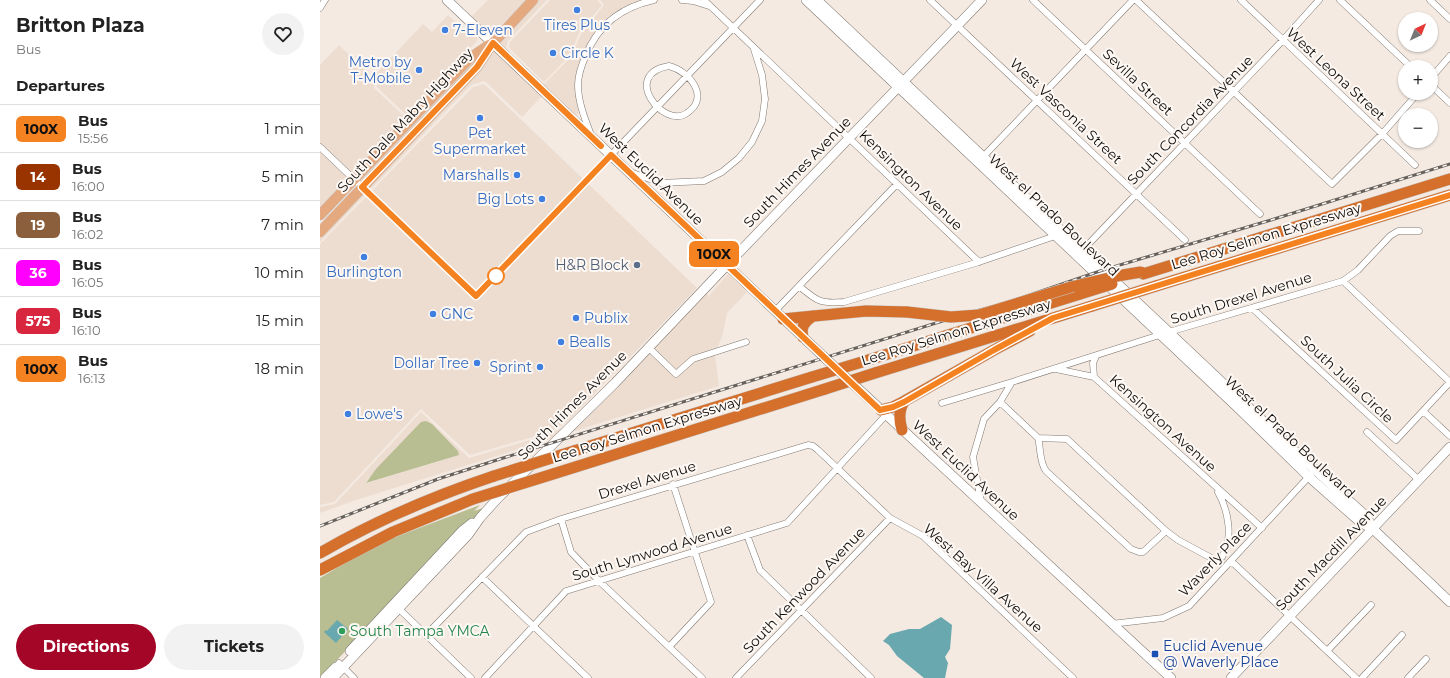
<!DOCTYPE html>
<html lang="en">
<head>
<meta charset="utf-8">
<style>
  body { margin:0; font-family:Montserrat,sans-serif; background:#f2f2f2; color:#222; height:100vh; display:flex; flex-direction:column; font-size:15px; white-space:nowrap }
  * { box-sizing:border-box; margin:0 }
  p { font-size:13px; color:#767676 }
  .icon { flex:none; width:22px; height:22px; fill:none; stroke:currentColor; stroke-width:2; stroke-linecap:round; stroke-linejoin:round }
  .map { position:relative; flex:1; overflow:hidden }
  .panel { display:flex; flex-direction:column; background:#fff; width:320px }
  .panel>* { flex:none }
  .badge { padding:0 8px; border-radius:6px; font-size:14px; line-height:26px }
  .needle { width:26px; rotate:43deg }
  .buttons { position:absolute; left:1078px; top:12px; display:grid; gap:8px }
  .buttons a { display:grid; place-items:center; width:40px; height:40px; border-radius:50%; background:#fff; box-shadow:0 1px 3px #0004; font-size:20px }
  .map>.badge { position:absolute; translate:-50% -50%; box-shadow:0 0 0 2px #fff }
  h2 { padding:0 16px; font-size:15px; line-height:36px }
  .round { display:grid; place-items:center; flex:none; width:42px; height:42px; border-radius:21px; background:#f2f2f2 }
  .overview { display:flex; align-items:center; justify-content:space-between; height:68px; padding:0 16px }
  h1 { font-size:19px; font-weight:700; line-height:30px }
  .action { display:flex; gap:8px; margin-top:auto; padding:8px 16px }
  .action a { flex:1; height:46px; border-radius:24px; background:#a30627; color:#fff; font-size:16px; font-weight:700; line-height:46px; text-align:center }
  .action a+a { background:#f2f2f2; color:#222 }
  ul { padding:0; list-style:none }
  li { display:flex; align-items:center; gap:12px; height:48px; padding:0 16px; border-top:1px solid #e0e0e0 }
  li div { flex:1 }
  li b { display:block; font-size:15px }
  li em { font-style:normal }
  li .badge { min-width:44px; font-weight:700; text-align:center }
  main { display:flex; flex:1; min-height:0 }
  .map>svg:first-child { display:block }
  .built { fill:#edddd0; fill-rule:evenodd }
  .green { fill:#b8bd92 }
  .water { fill:#68a8ae }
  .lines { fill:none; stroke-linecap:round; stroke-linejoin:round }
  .street-casing { stroke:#807871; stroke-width:7 }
  .secondary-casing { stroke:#807871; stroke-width:10 }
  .primary-casing { stroke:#cacac9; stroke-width:11 }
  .highway-casing { stroke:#cacac9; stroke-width:12 }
  .street { stroke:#fff; stroke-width:6 }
  .secondary { stroke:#fff; stroke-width:9 }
  .primary { stroke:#e5a980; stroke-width:10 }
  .highway { stroke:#d46f2c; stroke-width:11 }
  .rail-casing { stroke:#66615c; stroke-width:3 }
  .rail { stroke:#fef8f4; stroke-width:1.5; stroke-dasharray:4.5; stroke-linecap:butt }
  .highway-bridge-casing { stroke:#cacac9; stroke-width:12; stroke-linecap:butt }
  .highway-bridge { stroke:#d46f2c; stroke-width:11 }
  .line-casing { stroke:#fff; stroke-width:9 }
  .line { stroke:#f58220; stroke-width:6 }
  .shop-dot { fill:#3f7fe0; stroke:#fef8f4; stroke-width:1.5 }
  .service-dot { fill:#5c6f8a; stroke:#fef8f4; stroke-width:1.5 }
  .stop-dot { fill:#fff; stroke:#f58220; stroke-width:2 }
  .leisure-dot { fill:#2e9e5b; stroke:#fef8f4; stroke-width:1.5 }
  .transit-dot { fill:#1a4fb4; stroke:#fef8f4; stroke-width:1.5 }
  .labels { text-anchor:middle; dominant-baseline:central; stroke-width:4; stroke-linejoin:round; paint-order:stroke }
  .shop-label { font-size:14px; fill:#366cbe; stroke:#fef8f4; text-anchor:start }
  .street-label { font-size:14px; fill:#0f0d0a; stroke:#fef8f4 }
  .service-label { font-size:14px; fill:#4e5e75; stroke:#fef8f4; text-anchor:end }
  .leisure-label { font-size:14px; fill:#27864d; stroke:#fef8f4; text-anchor:start }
  .transit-label { font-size:14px; fill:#164399; stroke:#fef8f4; text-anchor:start }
</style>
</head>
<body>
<main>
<section class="panel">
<div class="overview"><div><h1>Britton Plaza</h1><p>Bus</p></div><a class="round"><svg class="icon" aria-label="heart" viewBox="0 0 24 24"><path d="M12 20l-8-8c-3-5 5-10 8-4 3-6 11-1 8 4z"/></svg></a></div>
<h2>Departures</h2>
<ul>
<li><span class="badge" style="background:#f58220;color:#111">100X</span><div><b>Bus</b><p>15:56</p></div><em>1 min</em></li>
<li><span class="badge" style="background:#930;color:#fff">14</span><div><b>Bus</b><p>16:00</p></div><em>5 min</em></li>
<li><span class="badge" style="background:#8b5e3c;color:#fff">19</span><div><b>Bus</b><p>16:02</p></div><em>7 min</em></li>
<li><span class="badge" style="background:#f0f;color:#fff">36</span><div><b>Bus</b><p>16:05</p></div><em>10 min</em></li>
<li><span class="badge" style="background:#d7263d;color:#fff">575</span><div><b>Bus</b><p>16:10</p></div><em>15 min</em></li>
<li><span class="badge" style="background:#f58220;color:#111">100X</span><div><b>Bus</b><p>16:13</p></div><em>18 min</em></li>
</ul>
<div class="action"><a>Directions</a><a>Tickets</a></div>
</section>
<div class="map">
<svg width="1130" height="678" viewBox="0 0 1130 678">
  <rect width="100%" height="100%" fill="#f4eae2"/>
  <path class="built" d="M168,0H210L173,39L150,18Z
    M217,0H227L188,41L186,48L224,84L251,57L261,34L284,5L283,3L280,0H320L301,9L288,19L276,30L266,47L260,63V111L255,117L177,43Z
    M230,0H277L282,5L259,33L250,55L224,82L191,50L189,47V45L190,42Z
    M128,15L151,36L153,34L157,37V41L87,116L56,86L61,82L55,75L103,24L112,32Z
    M19,45L57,82L54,85V88L86,118L34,175L0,142V65Z
    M173,48L223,95L202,117L166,82L164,81L151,85L0,242V236Z
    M163,53L155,66L43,183L38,179L152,60Z
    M164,84L377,288L247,422L230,432L150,455L101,409L14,502L0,505V244L153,87Z
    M0,151L30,180L0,211Z
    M408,274L427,292L407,313L402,337L397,348L373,356L356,370L332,347L385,292L389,296Z
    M379,286L381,288L237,437L33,501L0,513V507L15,504L101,412L149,458L230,434L249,424L378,289ZM133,457L51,482L46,483L48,478Z
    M328,352L354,376H358L375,361L395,355L399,386L248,433Z"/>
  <path class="green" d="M106,421L112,424L138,451L139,455L46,483L56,469L101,422Z
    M160,505L154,511L166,507L70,604L0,678V578L57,544Z"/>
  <path class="water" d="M621,617L632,625L630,649L625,657L628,663L625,678H604L577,656L569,645L563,641L570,634L589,629H600Z
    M17,620L28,629L16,643L4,632L6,630L7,631Z"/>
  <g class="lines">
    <g class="street-casing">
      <path id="street" d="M362,0L373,1L389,6
        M384,0L659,262
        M610,0L865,240
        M713,0L940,214
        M816,0L1012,184L1062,134L1098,93
        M921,0L1095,165
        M1020,0L1091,67
        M1110,0L1130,19
        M0,8L5,0
        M349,66C369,71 391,97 367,113C344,130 300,74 349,66Z
        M1111,78L1130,56
        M1111,85L1130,103
        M271,135C265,119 258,102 258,85C258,74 262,64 266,55C278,25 302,7 334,0
        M0,147L42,187
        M291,155L440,0
        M661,159L813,0
        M313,173L341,183L384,181L402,172L419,158L432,142L442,121L445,99L442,75L434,49
        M760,253L963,40L999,0
        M479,286C497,301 500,304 524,302L659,262L738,235
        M932,308L1076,440L1130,382L1023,281
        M455,311L577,184
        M328,347L356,374L373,359L426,342
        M736,369L774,377L942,528
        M774,377L773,363L776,356
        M680,402L718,438
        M622,403L692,382
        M1103,411L1130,436
        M1047,432L1099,480
        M718,438L747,439L846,531L858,540L895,560L902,557
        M718,438C721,449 719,461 726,471L811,549L819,552H823L846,531
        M898,492C908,510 914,538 902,557
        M661,502L653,457L664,419L680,402L692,382L849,332L1023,281L1038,270L1070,236L1078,231H1099
        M241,519L251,552L279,581L382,678
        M427,535L440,570L551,678
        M911,561L1036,678
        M162,577L268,678
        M77,607L151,678
        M791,624L843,618L869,606L995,470
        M106,635L206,532L241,519L488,445L493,446L498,450L570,518L603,536L753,678
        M349,647L391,602L353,484
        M1007,651L1051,605
        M19,663L34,678
        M165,678L246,591L467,523L566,415
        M416,678L570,518
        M1042,678L1082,635
        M1088,678L1106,659"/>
    </g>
    <g class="secondary-casing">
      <path id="secondary" d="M127,0L505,358L851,678
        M486,0L916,406L989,477L1040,522L1053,529L1130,602
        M497,0L995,470L1046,516L1053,529
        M30,651L142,531L152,523
        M5,678L16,667
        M13,678L148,535L160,518L178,498L295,383L407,265L662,0
        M911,678L1130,447"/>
    </g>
    <g class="primary-casing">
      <path id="primary" d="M0,215L150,58L169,45
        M0,232L157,67L173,43L213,0"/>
    </g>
    <g class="highway-casing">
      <path id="highway" d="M823,274L1130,179
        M836,286L1130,195
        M463,319L546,311L587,312
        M483,337C480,327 485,321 493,316
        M542,362L760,294
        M555,373L772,306
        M561,410L573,407L581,403L674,350L710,331
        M582,430C579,420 578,411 584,402
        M254,451L492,377
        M233,474L505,389
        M0,553C55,521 114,496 174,476
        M0,570L73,532L153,499"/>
    </g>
    <use href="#street" class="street"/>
    <use href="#secondary" class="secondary"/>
    <use href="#primary" class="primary"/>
    <use href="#highway" class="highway"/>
    <g class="rail-casing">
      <path id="rail" d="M0,526L118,479L180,459L645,314L686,303L783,270L951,220L1130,164"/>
    </g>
    <use href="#rail" class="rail"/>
    <g class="highway-bridge-casing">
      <path id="highway-bridge" d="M760,294L792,284
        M772,306L836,286
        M587,312L631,317L659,315L751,287L797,276L821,272
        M492,377L542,362
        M505,389L555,373
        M174,476L254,451
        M153,499L233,474"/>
    </g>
    <use href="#highway-bridge" class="highway-bridge"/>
  </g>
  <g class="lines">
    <g class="line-casing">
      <path id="line" d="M281,146L173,43L157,67L42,187L156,296L291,155L560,410L573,407L584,402L674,350L733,318L1130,195"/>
    </g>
    <use href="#line" class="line"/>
  </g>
  <g class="shop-dot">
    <circle cx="257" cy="10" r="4"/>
    <circle cx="125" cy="30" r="4"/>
    <circle cx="233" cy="53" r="4"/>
    <circle cx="99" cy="70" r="4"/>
    <circle cx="160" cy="118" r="4"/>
    <circle cx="197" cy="175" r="4"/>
    <circle cx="222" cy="199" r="4"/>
    <circle cx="44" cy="257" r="4"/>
    <circle cx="113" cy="314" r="4"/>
    <circle cx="256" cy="318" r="4"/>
    <circle cx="241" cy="342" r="4"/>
    <circle cx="157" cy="363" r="4"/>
    <circle cx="220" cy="367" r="4"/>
    <circle cx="28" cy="414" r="4"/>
  </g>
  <circle class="service-dot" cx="317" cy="265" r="4"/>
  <circle class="stop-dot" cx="176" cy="276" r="8"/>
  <circle class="leisure-dot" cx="22" cy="631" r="4"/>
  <rect class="transit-dot" x="831" y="650" width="8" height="8" rx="2"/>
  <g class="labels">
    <g class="shop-label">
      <text x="257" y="25" text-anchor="middle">Tires Plus</text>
      <text x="133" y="30">7-Eleven</text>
      <text x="241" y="53">Circle K</text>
      <text x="91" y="62" text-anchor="end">Metro by<tspan x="91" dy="16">T-Mobile</tspan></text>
      <text x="160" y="133" text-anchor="middle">Pet<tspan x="160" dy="16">Supermarket</tspan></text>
      <text x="189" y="175" text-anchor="end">Marshalls</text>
      <text x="214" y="199" text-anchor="end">Big Lots</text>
      <text x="44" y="272" text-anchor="middle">Burlington</text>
      <text x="121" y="314">GNC</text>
      <text x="264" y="318">Publix</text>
      <text x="249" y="342">Bealls</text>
      <text x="149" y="363" text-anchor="end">Dollar Tree</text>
      <text x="212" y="367" text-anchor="end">Sprint</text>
      <text x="36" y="414">Lowe's</text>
    </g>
    <g class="street-label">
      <text transform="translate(1016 74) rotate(43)">West Leona Street</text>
      <text transform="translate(818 82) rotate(43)">Sevilla Street</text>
      <text transform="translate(746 111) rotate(43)">West Vasconia Street</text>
      <text transform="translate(85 120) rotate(-47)">South Dale Mabry Highway</text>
      <text transform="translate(870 120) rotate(-46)">South Concordia Avenue</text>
      <text transform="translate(477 172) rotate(-46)">South Himes Avenue</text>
      <text transform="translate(331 174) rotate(44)">West Euclid Avenue</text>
      <text transform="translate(591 180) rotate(44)">Kensington Avenue</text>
      <text transform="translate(734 215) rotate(43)">West el Prado Boulevard</text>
      <text transform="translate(946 236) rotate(-17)">Lee Roy Selmon Expressway</text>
      <text transform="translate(921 298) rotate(-17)">South Drexel Avenue</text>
      <text transform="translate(636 332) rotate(-17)">Lee Roy Selmon Expressway</text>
      <text transform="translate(1027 379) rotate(43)">South Julia Circle</text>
      <text transform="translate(252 405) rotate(-45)">South Himes Avenue</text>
      <text transform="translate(843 423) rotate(42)">Kensington Avenue</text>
      <text transform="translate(327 429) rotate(-17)">Lee Roy Selmon Expressway</text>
      <text transform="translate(970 437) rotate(43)">West el Prado Boulevard</text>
      <text transform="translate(646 470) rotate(43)">West Euclid Avenue</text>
      <text transform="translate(327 480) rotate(-17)">Drexel Avenue</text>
      <text transform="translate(332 552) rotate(-17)">South Lynwood Avenue</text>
      <text transform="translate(1011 553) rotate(-46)">South Macdill Avenue</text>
      <text transform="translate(895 559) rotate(-46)">Waverly Place</text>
      <text transform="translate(663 578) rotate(42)">West Bay Villa Avenue</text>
      <text transform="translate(484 590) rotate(-46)">South Kenwood Avenue</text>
    </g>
    <g class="service-label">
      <text x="309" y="265">H&amp;R Block</text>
    </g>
    <g class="leisure-label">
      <text x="30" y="631">South Tampa YMCA</text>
    </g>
    <g class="transit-label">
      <text x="843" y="646">Euclid Avenue<tspan x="843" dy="16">@ Waverly Place</tspan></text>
    </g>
  </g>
</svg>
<div class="buttons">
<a><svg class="needle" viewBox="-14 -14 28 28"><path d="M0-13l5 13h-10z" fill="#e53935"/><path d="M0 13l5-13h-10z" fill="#767676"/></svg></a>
<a>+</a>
<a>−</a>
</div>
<b class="badge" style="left:394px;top:254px;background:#f58220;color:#111">100X</b>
</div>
</main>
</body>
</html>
